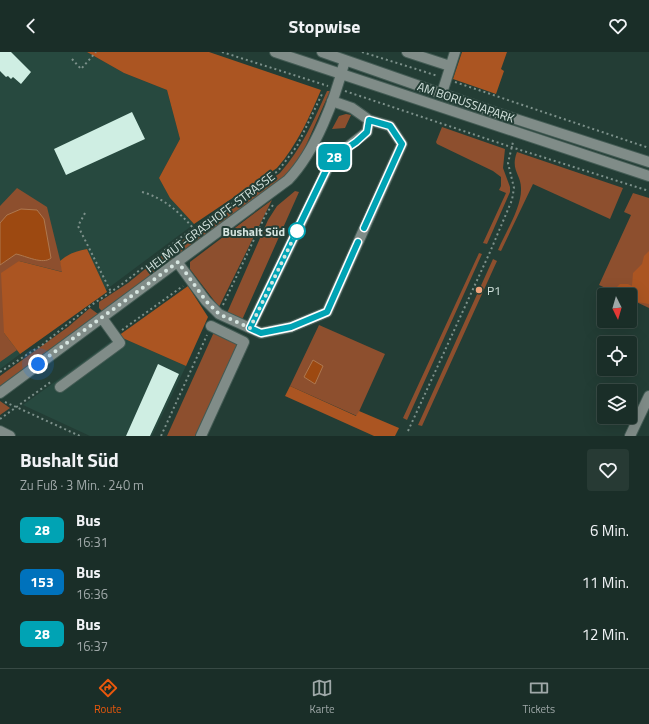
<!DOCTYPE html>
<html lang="de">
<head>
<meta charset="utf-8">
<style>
  body { margin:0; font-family:"Titillium Web",sans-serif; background:#273a34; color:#f1f3f6; height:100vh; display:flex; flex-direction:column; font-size:15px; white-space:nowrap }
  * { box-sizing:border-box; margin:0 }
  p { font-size:13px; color:#9fa8a8 }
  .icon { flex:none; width:22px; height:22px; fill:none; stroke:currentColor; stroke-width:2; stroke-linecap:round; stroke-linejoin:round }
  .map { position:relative; height:384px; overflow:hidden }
  .side { display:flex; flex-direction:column; background:#1a2e28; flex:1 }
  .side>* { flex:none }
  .badge { padding:0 8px; border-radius:6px; font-size:14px; line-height:26px }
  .needle { width:26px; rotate:175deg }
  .controls { position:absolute; left:597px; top:236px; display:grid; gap:8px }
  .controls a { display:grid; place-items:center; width:40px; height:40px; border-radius:4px; background:#1a2e28; box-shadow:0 4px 16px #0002,0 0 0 1px #384a45; font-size:20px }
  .you { position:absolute; width:20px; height:20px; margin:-10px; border:3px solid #fff; border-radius:50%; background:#1a73e8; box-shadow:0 0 0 6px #1a73e833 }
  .map>.badge { position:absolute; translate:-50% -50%; box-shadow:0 0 0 2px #fff }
  .round { display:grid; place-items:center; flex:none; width:42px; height:42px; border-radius:4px; background:#273a34 }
  .headline { display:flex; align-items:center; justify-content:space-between; height:68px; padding:0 20px }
  h1 { font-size:19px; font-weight:700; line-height:30px }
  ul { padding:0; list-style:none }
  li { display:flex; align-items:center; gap:12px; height:52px; padding:0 20px }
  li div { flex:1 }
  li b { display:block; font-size:15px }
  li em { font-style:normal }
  li .badge { min-width:44px; font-weight:700; text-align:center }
  header { display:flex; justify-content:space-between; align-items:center; height:52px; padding:0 20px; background:#1a2e28; font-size:18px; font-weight:700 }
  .tab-bar { display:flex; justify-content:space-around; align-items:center; height:56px; border-top:1px solid #384a45; background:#1a2e28; font-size:11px; color:#9fa8a8 }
  .tab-bar a { display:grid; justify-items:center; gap:2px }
  .tab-bar .on { color:#ea580c }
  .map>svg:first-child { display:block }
  .built { fill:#27493f }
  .green { fill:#8d4f2e }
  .forest { fill:#ab5522 }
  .water { fill:#9d4911; stroke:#ae784f }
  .building { fill:#cfeee3 }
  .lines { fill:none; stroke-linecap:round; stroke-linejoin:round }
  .minor-casing { stroke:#435b54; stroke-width:12 }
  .path { stroke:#7d918b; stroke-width:2; stroke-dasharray:2 3; stroke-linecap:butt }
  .minor { stroke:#808c88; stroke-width:10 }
  .line-casing { stroke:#fff; stroke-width:9 }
  .line { stroke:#00a3b4; stroke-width:6 }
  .walk { stroke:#d6e5e0; stroke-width:4; stroke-dasharray:0 7.2 }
  .stop-dot { fill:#fff; stroke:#00a3b4; stroke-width:2 }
  .poi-dot { fill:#f0a27a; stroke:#233d35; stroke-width:1.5 }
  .labels { text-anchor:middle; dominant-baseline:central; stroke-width:4; stroke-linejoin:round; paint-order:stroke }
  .street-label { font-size:12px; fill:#d6e5e0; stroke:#233d35 }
  .stop-label { font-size:12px; font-weight:bold; fill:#d6e5e0; stroke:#233d35; text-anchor:end }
  .poi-label { font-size:12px; fill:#d6e5e0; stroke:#233d35; text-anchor:start }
</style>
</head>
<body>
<header><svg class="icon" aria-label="back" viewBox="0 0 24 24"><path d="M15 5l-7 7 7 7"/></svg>Stopwise<svg class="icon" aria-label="heart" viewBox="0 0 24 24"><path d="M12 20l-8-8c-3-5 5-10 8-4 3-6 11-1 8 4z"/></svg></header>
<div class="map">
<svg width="649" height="384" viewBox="0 0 649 384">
  <rect width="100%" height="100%" fill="#233d35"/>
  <path class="built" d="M0,0H87L124,21L167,38L180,87L159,126L170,146L194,172L0,317Z
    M118,284L186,314L152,384H90L23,353Z"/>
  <path class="green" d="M327,39H330L303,100L289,121L178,204L176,203L174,196L183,188L280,121C302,96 314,68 327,39Z
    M346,62L351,63L345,76L332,77L339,64Z
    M442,75L505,97L503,116L510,135V140L487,192L483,191L506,141L499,138L501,134V125L493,119L437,92L436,90Z
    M517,100L623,136L610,167L533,132L501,199L498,198C505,181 522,155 521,136C521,122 510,118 517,100Z
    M17,136L47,155L63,220L19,209L4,281L17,298L0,310V154Z
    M295,139L299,140L242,268L227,261L268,168L277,154Z
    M633,141L649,146V256L630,247V243H621L599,233L631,163L624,160Z
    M272,148L219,255L190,217V210Z
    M165,201L173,207L102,259L99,256V250L128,231Z
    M479,201L482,202L407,368L403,366Z
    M493,207L497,209L422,374L418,373Z
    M90,256L98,262L0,334V324L68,275Z
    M319,273L385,302L357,364L290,334Z
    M214,280L238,291L195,384H167Z
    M0,349L10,356L0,363Z"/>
  <path class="forest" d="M87,0H209L321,38C309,66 297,93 277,116L194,172L170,146L159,126L180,87L167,38L124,21Z
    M462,0H507L501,17L504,19L496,42L453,27Z
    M87,197L107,240L20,302L4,281L1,221L19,209L62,220L60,209C68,202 76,199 87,197Z
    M649,199V252L637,250L630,245V243H622L617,235L620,232H628L632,234L633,221L642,212L644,204Z
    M188,234L208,265L186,314L118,284Z
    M290,334L356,364L359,359L399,376L395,384H374L285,344Z"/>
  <path class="water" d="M21,157L37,158L44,167L51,206C43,213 26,204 16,202L0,213V171L7,163Z
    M313,308L323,314L315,332L304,325Z"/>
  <path class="building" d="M0,0H11L31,20L21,32L13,25L11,27L8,24L6,25L0,19Z
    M132,60L145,87L66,123L54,97Z
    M158,312L179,322L150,384H126Z"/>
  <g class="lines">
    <g class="minor-casing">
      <path id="minor" d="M275,0L649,124
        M322,0L494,60L649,110
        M407,0L450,14
        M442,41L455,0
        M178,211L206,249L219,262L261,281L291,275L327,260L402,92L390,74L369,68L352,56L332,49
        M250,276L332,107L367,80L369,68
        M60,335L120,291L102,266
        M0,341L288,128C316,99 335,47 345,8
        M0,379L10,384
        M201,384L244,290L211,274
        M630,384L649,344"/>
    </g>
    <path class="path" d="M222,0L328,34
      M362,0L438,24
      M72,7L81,17L96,0
      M455,30L649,96
      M345,39L511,95L649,139
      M142,140C164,146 179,160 194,177
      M85,161L78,174L111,240
      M223,253L267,160L274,152
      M122,278L183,234
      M0,320L42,293L90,254L121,233L180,186L278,119L297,94L323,40
      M5,350L80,384
      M0,367L52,329
      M408,379L490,200L512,148L514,136L508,111L513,90
      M161,384L207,283"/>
    <use href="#minor" class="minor"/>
  </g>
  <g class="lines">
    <g class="line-casing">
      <path id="line" d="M358,190L327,260L291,275L261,281L250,276L332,106L356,90L367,80L369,68L390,74L402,92L364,176"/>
    </g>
    <use href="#line" class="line"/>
    <path class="walk" d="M38,312L178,210L206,249L219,262L250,276L298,177L297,179"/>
  </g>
  <circle class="stop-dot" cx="297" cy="179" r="8"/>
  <circle class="poi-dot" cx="479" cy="238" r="4"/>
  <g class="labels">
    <g class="street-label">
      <text transform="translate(466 50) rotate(19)">AM BORUSSIAPARK</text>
      <text transform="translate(210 170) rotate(-37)">HELMUT-GRASHOFF-STRASSE</text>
    </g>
    <g class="stop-label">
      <text x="285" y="179">Bushalt Süd</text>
    </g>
    <g class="poi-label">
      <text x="487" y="238">P1</text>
    </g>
  </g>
</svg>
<div class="controls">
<a><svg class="needle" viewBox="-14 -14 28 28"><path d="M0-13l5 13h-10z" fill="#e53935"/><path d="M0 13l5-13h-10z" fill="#9fa8a8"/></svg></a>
<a><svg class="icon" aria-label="locate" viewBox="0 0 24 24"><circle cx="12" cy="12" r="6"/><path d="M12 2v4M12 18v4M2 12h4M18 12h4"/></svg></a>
<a><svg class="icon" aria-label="layers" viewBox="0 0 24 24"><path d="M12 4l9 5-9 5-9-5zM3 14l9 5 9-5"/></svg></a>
</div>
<div class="you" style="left:38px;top:312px"></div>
<b class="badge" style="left:334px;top:105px;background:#00a3b4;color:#fff">28</b>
</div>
<section class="side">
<div class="headline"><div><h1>Bushalt Süd</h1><p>Zu Fuß · 3 Min. · 240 m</p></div><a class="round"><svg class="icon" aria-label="heart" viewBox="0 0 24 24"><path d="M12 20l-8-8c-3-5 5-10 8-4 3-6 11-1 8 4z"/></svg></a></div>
<ul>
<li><span class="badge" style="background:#00a3b4;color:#fff">28</span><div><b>Bus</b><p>16:31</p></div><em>6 Min.</em></li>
<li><span class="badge" style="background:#0072bc;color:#fff">153</span><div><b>Bus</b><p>16:36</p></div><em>11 Min.</em></li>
<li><span class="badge" style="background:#00a3b4;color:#fff">28</span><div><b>Bus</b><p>16:37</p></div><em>12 Min.</em></li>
</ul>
</section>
<nav class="tab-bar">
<a class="on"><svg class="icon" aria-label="directions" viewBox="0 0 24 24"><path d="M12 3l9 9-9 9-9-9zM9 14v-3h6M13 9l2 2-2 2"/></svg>Route</a>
<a><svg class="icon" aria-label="map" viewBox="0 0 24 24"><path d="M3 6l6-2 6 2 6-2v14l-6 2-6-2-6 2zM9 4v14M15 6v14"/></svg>Karte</a>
<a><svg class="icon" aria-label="tickets" viewBox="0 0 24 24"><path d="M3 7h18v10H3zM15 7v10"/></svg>Tickets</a>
</nav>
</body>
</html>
